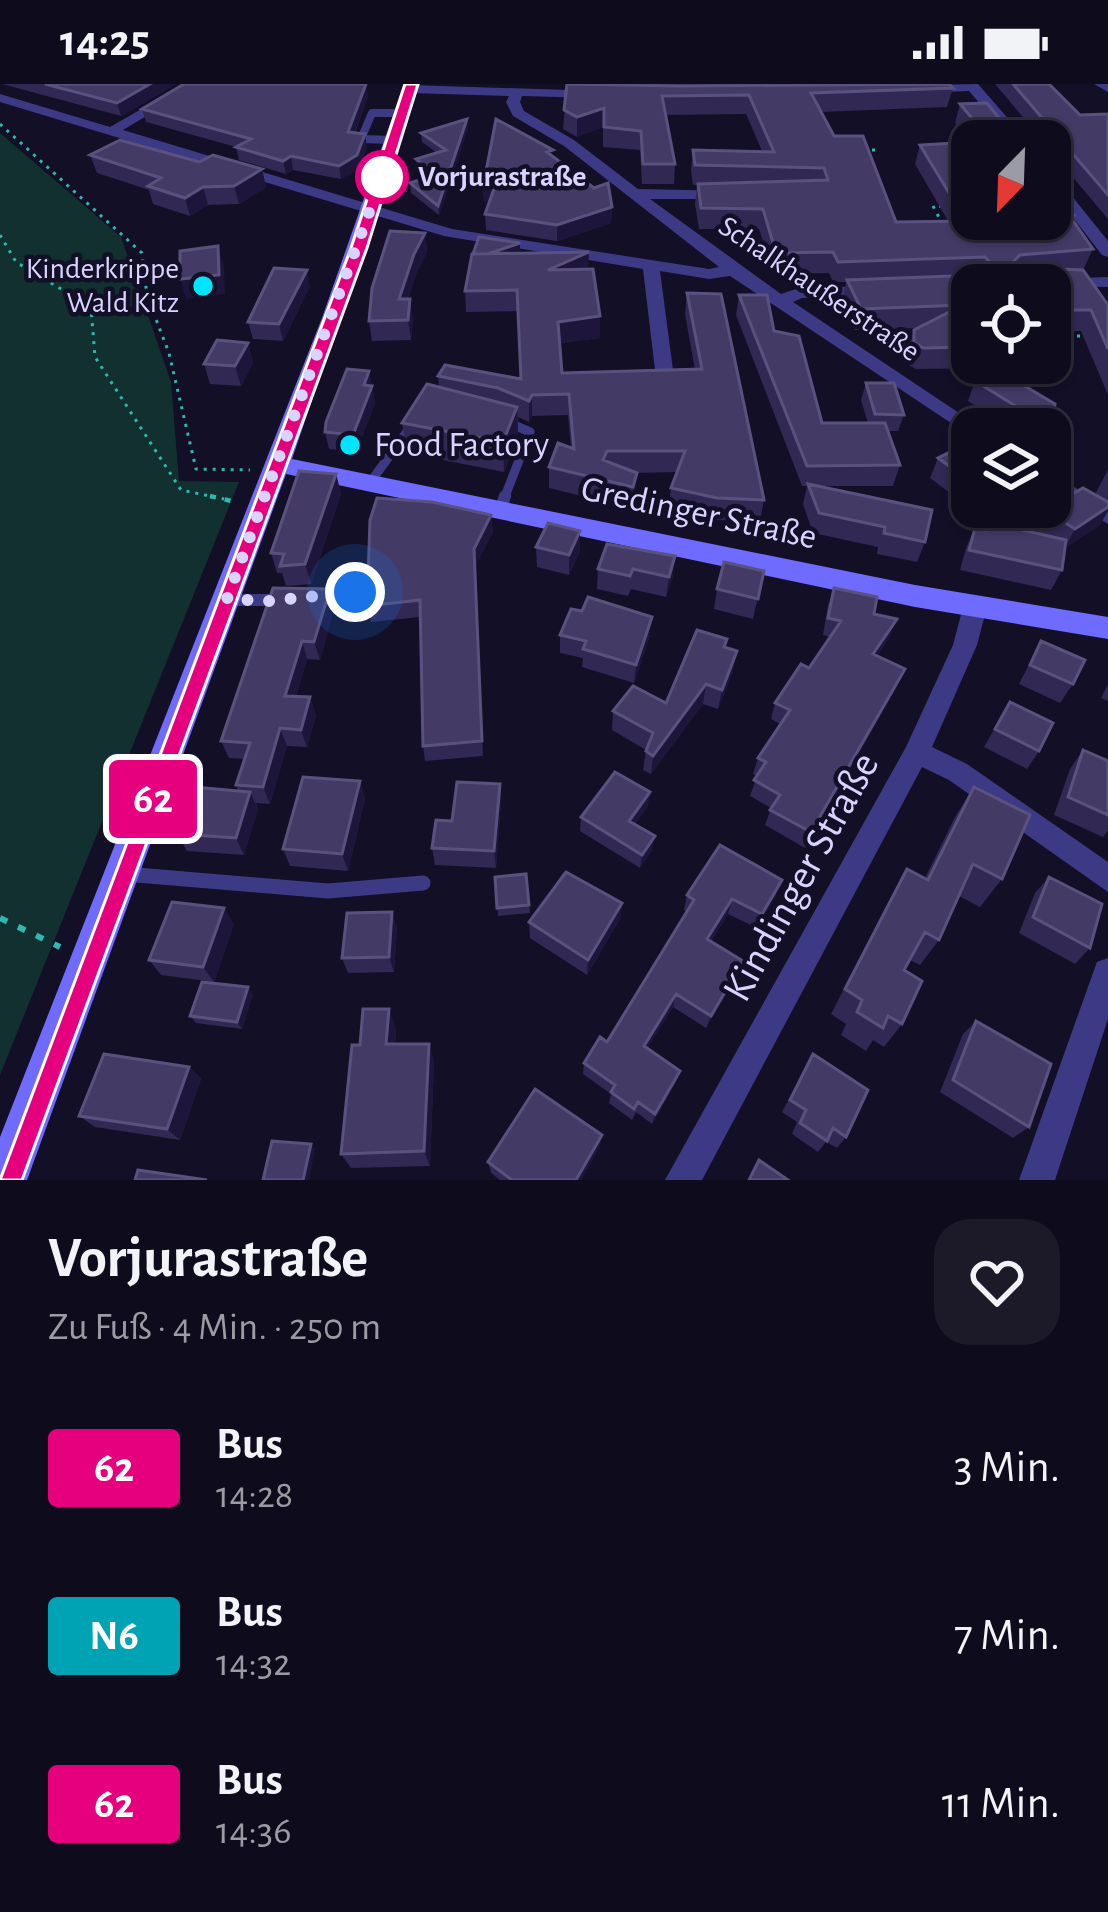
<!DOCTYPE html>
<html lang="de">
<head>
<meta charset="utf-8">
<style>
  body { margin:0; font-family:"Alegreya Sans",sans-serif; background:#1c1929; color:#f1f3f6; height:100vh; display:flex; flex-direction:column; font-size:45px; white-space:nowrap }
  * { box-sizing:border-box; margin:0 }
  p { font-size:39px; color:#9b9ba3 }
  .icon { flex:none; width:66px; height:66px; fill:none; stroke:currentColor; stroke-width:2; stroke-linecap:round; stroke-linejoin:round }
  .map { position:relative; height:1096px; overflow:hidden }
  .side { display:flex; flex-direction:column; background:#0e0b1c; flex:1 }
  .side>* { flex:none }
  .badge { padding:0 24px; border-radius:9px; font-size:42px; line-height:78px }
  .needle { width:78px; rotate:203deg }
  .fabs { position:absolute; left:951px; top:36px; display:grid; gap:24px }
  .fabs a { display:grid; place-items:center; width:120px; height:120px; border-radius:24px; background:#0e0b1c; box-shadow:0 3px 9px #0004,0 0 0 3px #2e2b3b; font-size:60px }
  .you { position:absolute; width:60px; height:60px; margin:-30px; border:9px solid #fff; border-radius:50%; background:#1a73e8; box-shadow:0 0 0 18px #1a73e833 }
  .map>.badge { position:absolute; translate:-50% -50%; box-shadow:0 0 0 6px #fff }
  .round { display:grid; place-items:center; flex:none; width:126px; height:126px; border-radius:36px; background:#1c1929 }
  .head { display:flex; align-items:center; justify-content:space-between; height:204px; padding:0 48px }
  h1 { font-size:57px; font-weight:700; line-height:90px }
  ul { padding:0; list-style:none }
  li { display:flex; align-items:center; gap:36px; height:168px; padding:0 48px }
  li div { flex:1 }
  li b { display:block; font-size:45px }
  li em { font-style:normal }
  li .badge { min-width:132px; font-weight:700; text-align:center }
  .status { display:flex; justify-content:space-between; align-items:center; height:84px; padding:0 60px; background:#0e0b1c; direction:ltr }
  .status svg { height:33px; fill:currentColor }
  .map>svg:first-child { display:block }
  .green { fill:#12302f }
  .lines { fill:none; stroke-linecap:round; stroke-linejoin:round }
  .path-far2 { stroke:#2fb8b0; stroke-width:3; stroke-dasharray:3 6; stroke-linecap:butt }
  .path-far1 { stroke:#2fb8b0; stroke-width:4.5; stroke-dasharray:6 9; stroke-linecap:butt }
  .path { stroke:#2fb8b0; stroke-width:6; stroke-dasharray:8 12; stroke-linecap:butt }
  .lane-far3 { stroke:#3d3a85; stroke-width:8 }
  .lane-far2 { stroke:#3d3a85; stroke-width:9 }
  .lane-far1 { stroke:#3d3a85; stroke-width:12 }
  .lane { stroke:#3d3a85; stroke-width:15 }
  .street { fill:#3d3a85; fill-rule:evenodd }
  .secondary { fill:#6f6bff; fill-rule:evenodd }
  .wall { fill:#312854 }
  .shaded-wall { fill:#1d163a }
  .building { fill:#433a66; stroke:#5a527e; stroke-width:3 }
  .line { fill:#e6007e; stroke:#fff; stroke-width:3 }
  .walk { stroke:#d9d4ff; stroke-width:12; stroke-dasharray:0 21.6 }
  .stop-dot { fill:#fff; stroke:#e6007e; stroke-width:6 }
  .poi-dot { fill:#00e5ff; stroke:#130f26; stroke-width:4.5 }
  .labels { text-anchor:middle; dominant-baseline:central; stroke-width:9; stroke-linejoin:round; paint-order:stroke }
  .far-stop-label { font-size:30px; font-weight:bold; fill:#d9d4ff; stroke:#130f26; text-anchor:start }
  .far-poi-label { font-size:30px; fill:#d9d4ff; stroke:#130f26; text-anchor:end }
  .far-street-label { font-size:30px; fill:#d9d4ff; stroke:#130f26 }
  .poi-label { font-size:36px; fill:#d9d4ff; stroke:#130f26; text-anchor:start }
  .street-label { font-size:36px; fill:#d9d4ff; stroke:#130f26 }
  .near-street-label { font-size:42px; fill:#d9d4ff; stroke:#130f26 }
</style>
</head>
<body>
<div class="status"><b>14:25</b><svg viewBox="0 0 49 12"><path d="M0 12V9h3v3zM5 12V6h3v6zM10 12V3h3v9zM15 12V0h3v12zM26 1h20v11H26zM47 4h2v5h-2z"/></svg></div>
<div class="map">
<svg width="1108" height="1096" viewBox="0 0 1108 1096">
  <rect width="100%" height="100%" fill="#130f26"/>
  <path class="green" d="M0,49L121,153L171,298L179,397L239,398L0,991Z"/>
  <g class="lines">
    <path class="path-far2" d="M0,40L142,169L147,212L169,269L196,385L250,386
      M863,66H881
      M942,122H933L943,141
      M0,151L16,178L91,223L95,273L181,406L224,415
      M1050,252H1084"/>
    <path class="path-far1" d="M210,412L236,418"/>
    <path class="path" d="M0,834L60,863"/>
    <path class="lane-far3" d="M394,56L361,55L372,29H402"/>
    <path class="lane-far2" d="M372,396L411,342
      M504,415L530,348L507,338"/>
    <path class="lane-far1" d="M501,424L505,412
      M315,512L355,508
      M227,516H282"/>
    <path class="lane" d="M125,790L328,807L423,799"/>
    <path class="street" d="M185,0H200L123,46L452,145L709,185L719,183L564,62L513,32L506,18L509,12L410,9L403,5L410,1L599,7L601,10L594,14L522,12L520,18L524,27L574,56L638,105L734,107V113L729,115H650L781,210L799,204L880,202V210L874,211L802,214L793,218L983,345H972V351L966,349L730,192L709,195L660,187L673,286L664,292L655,286L643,185L444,152L0,18V10L110,43Z
      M978,0L1025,54L1027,57H1012L969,7L922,9L915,5L922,1Z
      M1094,0H1108V8Z
      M1050,90L1055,91L1108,157V173L1102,171L1050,104Z
      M1108,193V203L1004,201L1012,196Z
      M1050,389L1108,423V440L1050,406Z
      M975,514L987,523L977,561L932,663L967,680L1108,778V808L949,696L922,683L702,1096H665L906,663L953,561L963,523Z
      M1108,874V935L1055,1096H1019L1093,889L1097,878Z"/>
    <path class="secondary" d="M404,0H420L292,375L915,501L1108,533V555L915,523L286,390L27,1096H0V1053L322,234Z"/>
  </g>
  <path class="wall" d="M2,0H176L121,32Z
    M567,0H949L953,4L947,23L821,28L834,52L896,138L948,137L915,80L920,61L970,58L955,39L960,20L1074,131L1072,135L1093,165L1083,186L1108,221V311L1081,247H1050V201H972V279H1012L1009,284L916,285L907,280V267L914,246L918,244L855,246L842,217L846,198H833L829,189L773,190L759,145H699L695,120L697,101H693L691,86L693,66L762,67L746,30L665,31L675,80L674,100H642L640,66L603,63V43L577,53L563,45Z
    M995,0H1049L1080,31L1108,30V135L1050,66V57H1043Z
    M368,12L355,49L367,63L359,84L341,95L293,86L286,90L239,76L236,63L146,38L142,25Z
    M468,44L439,131L411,109L410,99L429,94L417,84L416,75L437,69L422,58L421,49Z
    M90,71L199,78L262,85L266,103L239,120L208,121L190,132L153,120L149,106L97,89Z
    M553,73L612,123L611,139L557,157L486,146L485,130L490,116L484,118L483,103Z
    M425,149L427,168L416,190L408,215L413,235L411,256L372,257L369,237Z
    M520,169L588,185L600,232V254L560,259L562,289L695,286L685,230L687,209L764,416L760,437L714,436L668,426L671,404L677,388L635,389V411L631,424L549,404V383L571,364L568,331L532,332L529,338L518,333V353L504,388L407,369L402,339L439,303L438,292L521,295L518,227L466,228L465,207Z
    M310,202L283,257L253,255L248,238Z
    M739,211L774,247L822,339H868L861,316L866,299L904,331L898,347H888L900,381L893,402H817L925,458L917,478L877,470L878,463L813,449L803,420L807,402H802L736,231Z
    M248,259L253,279L241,302L210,300L204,280Z
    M369,287L375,319L356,368L329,365L325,348Z
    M975,297L1051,344L1050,346L1011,345L968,317Z
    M972,371L954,412L930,394L938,374Z
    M1108,386V418L1095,410Z
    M336,390L341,410L311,500L286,502L282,489H277L271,469Z
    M1074,409L1100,441L1065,464L1062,486L1051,506L960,486L966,464L975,444L984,446L988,438L1042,451L1001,423H1050Z
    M491,431L493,448L475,482L483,672L425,677L423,662L420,533L371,538L367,522Z
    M580,447V467L569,491L537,483L536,463Z
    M607,460L673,492L666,513L631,505L628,512L597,505L598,485Z
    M764,487L753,535L714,525L717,505Z
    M273,504L334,524L320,576L307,575L296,613H310L316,632L307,663L287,662L270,720L256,719L258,725L244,771L187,767L177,750L238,707L236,701L244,675L229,674L221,657Z
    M834,504L874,530L890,553L877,572L905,585L897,602L805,764L765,741L771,724L750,712L757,692L753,690L758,674L780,640L771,635L775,619L809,584L830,553L823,551L828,521Z
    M560,551H650L634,599L582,583L583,574L560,569Z
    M727,555L726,564L733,587L718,625L703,620L651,690L643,686L646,666L612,646L613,627L666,619Z
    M1041,557L1073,600L1060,619L1019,600Z
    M1108,600V617L1101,614Z
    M1010,618L1039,667L1027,685L984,663Z
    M1083,666L1108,677V747L1103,753L1054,731L1070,685Z
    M360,697L365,715L348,787L290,782L283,765Z
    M500,700L501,718L496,784L435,781L432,764L452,737Z
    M974,703L1002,795L980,823L959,812L939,856L920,881L910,876L904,886L902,940L884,963L873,956L866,967L841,951L846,940L831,930L891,813L907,785L925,794L955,733Z
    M648,722L635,740L652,766L640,784L580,747L581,733Z
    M526,790L530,829L498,832L495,793Z
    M1049,793L1090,864L1075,880L1019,849L1035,809Z
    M687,811H776L757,844L728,830L711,857L738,890L706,944L673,923L647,964L676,998L652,1040L636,1028L632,1036L609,1019L611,1010L583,990L584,979L607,958L687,828L684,826Z
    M622,819L620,835L587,891L530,854L529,838Z
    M392,828L397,844L394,888L348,889L342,874Z
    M234,840L214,898L161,891L149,876Z
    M253,910L242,945L196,939L190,932Z
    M976,937L1029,1043L1013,1054L940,1008L963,950Z
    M396,944L395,960H429L434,978L430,1082L351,1084L341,1070L360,961Z
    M813,970L846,1053L837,1064L826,1058L818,1068L792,1050L797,1038L782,1028Z
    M189,983L201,995L180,1056L95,1043L79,1032Z
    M600,1062L581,1096H500L491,1089L488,1078Z"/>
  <path class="shaded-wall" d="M150,0H176L121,32L117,19Z
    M366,0L368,12L350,61L348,48Z
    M604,24L603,43L577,53V33Z
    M467,35L468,44L439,131L438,122Z
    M365,50L367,63L359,84L341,95L339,82Z
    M291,72L293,86L286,90L283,77Z
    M262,85L266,103L239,120L234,102Z
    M496,99L497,114L484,118L483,103Z
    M203,103L208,121L190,132L185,114Z
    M612,123L611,139L557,157V141Z
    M425,149L427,168L416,190L402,235L399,215L414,170Z
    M520,159V169L471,176Z
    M218,162L224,182L225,210L186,215L180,195Z
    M589,168L588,188L548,186Z
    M307,186L310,202L283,257L279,240Z
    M410,215L413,235L411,256L408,236Z
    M600,232V254L558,259V238Z
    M248,259L253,279L241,302L235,282Z
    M369,287L375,319L356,368L353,351L364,301Z
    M532,311V332L529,338V317Z
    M517,323L518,353L504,388L503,358Z
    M637,389L635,411L631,424L633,403Z
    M972,389V405L954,412L963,392Z
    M336,390L341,410L311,500L305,480Z
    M1108,423V427L1100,441L1064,465L1075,445Z
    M491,431L493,448L475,482L483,672L474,465Z
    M580,447V467L569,491V471Z
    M675,472L673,492L666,513L669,493Z
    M330,505L334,524L320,576L314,558Z
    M652,533L650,551L634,599L636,581Z
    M897,535L890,553L866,587L873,570Z
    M302,557L307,575L291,630L285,612Z
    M737,567L733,587L718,625L722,606Z
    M905,585L897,602L805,764L811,748Z
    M706,600L703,620L651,690L653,672Z
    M310,613L316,632L307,663L301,646Z
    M280,644L287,662L270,720L263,703Z
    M360,697L365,715L348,787L342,770Z
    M500,700L501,718L496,784L494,767Z
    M250,708L258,725L244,771L236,754Z
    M650,708L648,722L627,751L629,737Z
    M655,752L652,766L640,784L642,771Z
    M782,796L776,811L757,844L762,830Z
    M732,815L728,830L703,868L707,855Z
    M622,819L620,835L587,891L588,876Z
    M224,824L234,840L214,898L203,883Z
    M392,828L397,844L394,888L389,873Z
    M743,877L738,890L706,944L711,932Z
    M248,903L253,910L242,945L237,938Z
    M676,910L673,923L641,973L644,962Z
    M389,925L396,944L394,978L386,960Z
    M429,960L434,978L430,1082L424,1067Z
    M189,983L201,995L180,1056L167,1045Z
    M680,987L676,998L652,1040L655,1030Z
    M602,1051L600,1062L581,1096H576Z
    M311,1060L315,1065L309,1096H303Z"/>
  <path class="building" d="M45,0H150L117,19Z
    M184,0H366L348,48L365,50L357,71L339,82L291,72L283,77L236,63L251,55L142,25Z
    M567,0L679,2L949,0L953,4L811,9L834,52H863L896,138L966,137L920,61L972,58V135H1050V100L1074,131H1069L1093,165L1020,171L1008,183L1083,186L1108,221V265L1091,226H1050V201H972V263L923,264L914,258V246L963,221L861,225L847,196L980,191L992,181L985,173L838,178L833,168L776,169L763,125L701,124L698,100L828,96L824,84L695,81L693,66L774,68L749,11L662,12L675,80H643L641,47L604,43V24L577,33L564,26Z
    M1013,0H1049L1080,31L1108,30V111Z
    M987,19L1017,57H985H991L960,20Z
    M467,35L438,122L410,99L437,91L416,75L446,66L421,49Z
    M496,35L553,66L547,68L594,104L608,99L612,123L557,141L485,130L496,99L483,103Z
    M120,56L199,78L213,71L262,85L234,102L203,103L185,114L148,102L161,94L90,71Z
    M390,147L425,149L414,170L399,215H410L408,236L369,237L372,204Z
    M479,153L520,159L488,170H473Z
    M218,162L219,191L180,195V167Z
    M589,168L548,186L593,185L600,232L558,238L562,289L702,285L687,209L721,210L764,416L717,414L671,404L685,367H607L603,376L637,389L633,403L549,383L558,359L574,365L569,310L532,311L529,317L498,304L438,292L445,281L521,295L517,206L465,207L472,170Z
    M274,184L307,186L279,240L248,238Z
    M739,211H767L774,247L799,252L822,339H885L900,381L807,382Z
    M217,256L248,259L235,282L204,280Z
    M347,285L369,287L364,301L372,302L353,351L325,348L326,338Z
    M975,297L1018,298L1055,320L1051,344Z
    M866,299H894L904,331L875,330Z
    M427,300L517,323L503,358L402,339Z
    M960,363L972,371V389L963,392L938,374Z
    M299,387L336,390L305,480L280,482L284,470L271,469Z
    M1050,396L1074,409L1083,404L1108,418V423L1075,445L1041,423H1050Z
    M808,400L932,426L925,458L884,449L885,443L819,429Z
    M377,414L432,418L491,431L474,465L482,657L423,662L420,516L367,522L370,436Z
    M988,438L1066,456L1062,486L969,466L975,444L986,446Z
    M548,439L580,447L569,471L536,463Z
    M607,460L675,472L669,493L633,485L630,492L598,485Z
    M724,478L764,487L758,515L717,505Z
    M273,504L330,505L314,558L302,557L285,612L310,613L301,646L280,644L263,703L236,701L250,659L221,657Z
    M834,504L877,513L874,530L897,535L873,570L905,585L811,748L770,726L780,711L754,696L766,678L758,674L790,626L775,619L801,580L809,584L841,537L828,534Z
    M588,513L652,533L636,581L583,565L586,557L560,551L571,525L582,527Z
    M697,546L727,555L724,563L737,567L722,606L706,600L653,672L646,667L653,649L613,627L633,602L666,619Z
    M1041,557L1085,576L1073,600L1030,581Z
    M1010,618L1053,639L1039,667L995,645Z
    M1083,666L1108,677V731L1068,713Z
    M615,688L650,708L629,737L655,752L642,771L581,733Z
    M303,693L360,697L342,770L283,765Z
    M457,698L500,700L494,767L432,764L436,736L452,737Z
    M194,703L250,708L236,754L177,750Z
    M974,703L1030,731L1002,795L973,780L939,856L925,848L904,886L922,897L902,940L888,932L883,944L857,928L862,916L845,905L907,785L928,796Z
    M720,761L782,796L762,830L732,815L707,855L743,877L711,932L676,910L644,962L680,987L655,1030L638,1018L634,1025L611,1008L615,1001L584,979L600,953L607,958L694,816L687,811Z
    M566,788L622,819L588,876L529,838Z
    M526,790L529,821L497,824L495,793Z
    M1049,793L1102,820L1090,864L1033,833Z
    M172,818L224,824L203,883L149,876Z
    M392,828L389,873L342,874L347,829Z
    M202,898L248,903L237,938L190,932Z
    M363,925H389L386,960H429L424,1067L341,1070L352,961H360Z
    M976,937L1051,980L1029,1043L953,996Z
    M104,970L189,983L167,1045L79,1032Z
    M813,970L868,1006L846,1053L833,1044L827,1057L800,1039L806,1026L790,1016Z
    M535,1005L602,1051L576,1096H512L488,1078Z
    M272,1057L311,1060L303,1096H263Z
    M759,1076L788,1096H749Z
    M138,1086L207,1096H135Z"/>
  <path class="line" d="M405,0H418L367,164L22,1096H0L351,164Z"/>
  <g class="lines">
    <path class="walk" d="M355,508L270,517L227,515L382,93"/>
  </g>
  <circle class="stop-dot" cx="382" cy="93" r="24"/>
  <g class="poi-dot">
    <circle cx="203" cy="202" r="12"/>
    <circle cx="350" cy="361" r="12"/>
  </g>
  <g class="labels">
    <g class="far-stop-label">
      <text x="418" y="93">Vorjurastraße</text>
    </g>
    <g class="far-poi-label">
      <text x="179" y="185">Kinderkrippe<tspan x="179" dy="34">Wald Kitz</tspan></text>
    </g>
    <g class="far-street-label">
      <text transform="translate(819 205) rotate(34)">Schalkhaußerstraße</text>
    </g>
    <g class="poi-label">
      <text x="374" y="361">Food Factory</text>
    </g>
    <g class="street-label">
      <text transform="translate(699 429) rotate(12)">Gredinger Straße</text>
    </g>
    <g class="near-street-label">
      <text transform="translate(801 793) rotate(-61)">Kindinger Straße</text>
    </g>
  </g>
</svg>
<div class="fabs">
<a><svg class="needle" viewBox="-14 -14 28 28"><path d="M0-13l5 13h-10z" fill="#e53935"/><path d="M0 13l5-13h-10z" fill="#9b9ba3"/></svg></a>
<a><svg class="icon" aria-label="locate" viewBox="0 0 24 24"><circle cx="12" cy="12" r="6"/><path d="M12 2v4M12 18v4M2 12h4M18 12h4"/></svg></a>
<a><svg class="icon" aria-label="layers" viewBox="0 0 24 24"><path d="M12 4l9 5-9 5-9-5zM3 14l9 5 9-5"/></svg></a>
</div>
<div class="you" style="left:355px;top:508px"></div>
<b class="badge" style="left:153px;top:715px;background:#e6007e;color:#fff">62</b>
</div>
<section class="side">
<div class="head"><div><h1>Vorjurastraße</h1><p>Zu Fuß · 4 Min. · 250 m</p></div><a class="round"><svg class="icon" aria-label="heart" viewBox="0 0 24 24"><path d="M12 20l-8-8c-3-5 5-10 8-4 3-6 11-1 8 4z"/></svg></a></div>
<ul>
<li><span class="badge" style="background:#e6007e;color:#fff">62</span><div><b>Bus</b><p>14:28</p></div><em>3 Min.</em></li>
<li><span class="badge" style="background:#00a3b4;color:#fff">N6</span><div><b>Bus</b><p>14:32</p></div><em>7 Min.</em></li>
<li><span class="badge" style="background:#e6007e;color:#fff">62</span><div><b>Bus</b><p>14:36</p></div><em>11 Min.</em></li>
</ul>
</section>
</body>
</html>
